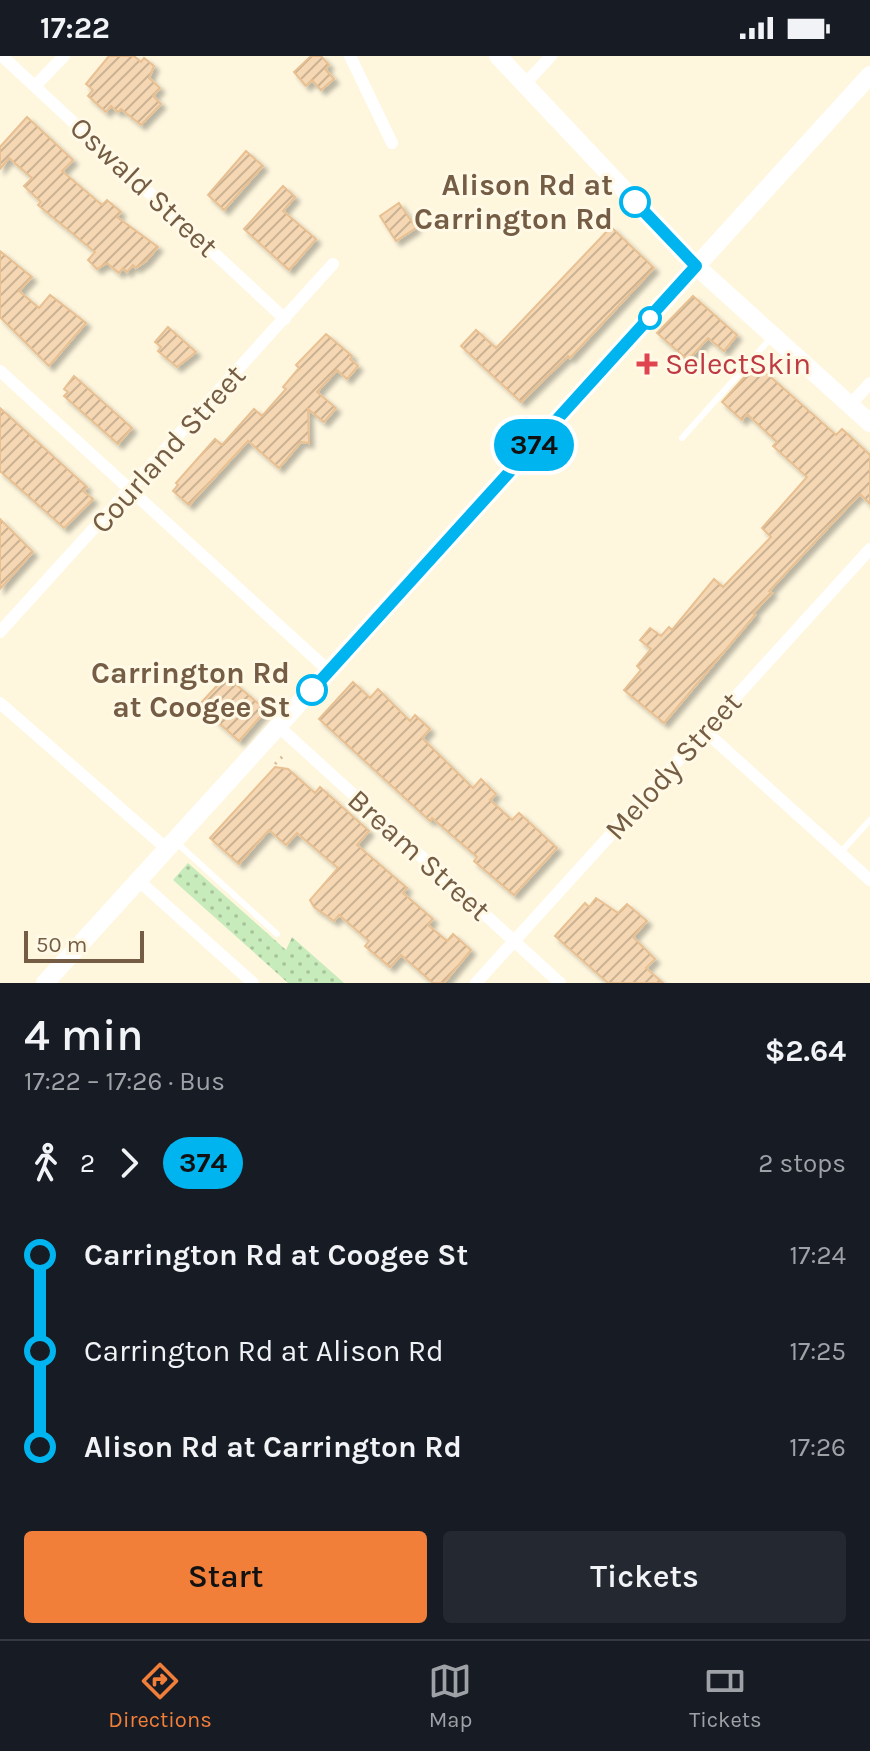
<!DOCTYPE html>
<html lang="en">
<head>
<meta charset="utf-8">
<style>
  body { margin:0; font-family:Karla,sans-serif; background:#242831; color:#f1f3f6; height:100vh; display:flex; flex-direction:column; font-size:30px; white-space:nowrap }
  * { box-sizing:border-box; margin:0 }
  p { font-size:26px; color:#9ea1a6 }
  .icon { flex:none; width:44px; height:44px; fill:none; stroke:currentColor; stroke-width:2; stroke-linecap:round; stroke-linejoin:round }
  .map { position:relative; height:927px; overflow:hidden }
  .details { display:flex; flex-direction:column; background:#171b24; flex:1 }
  .details>* { flex:none }
  .badge { padding:0 16px; border-radius:26px; font-size:28px; line-height:52px }
  .scale { position:absolute; left:24px; bottom:20px; width:120px; box-sizing:border-box; padding-left:8px; border:4px solid #745d44; border-top:0; font-size:22px; line-height:28px; white-space:nowrap; color:#745d44; -webkit-text-stroke:6px #fff9e5; paint-order:stroke }
  .map>.badge { position:absolute; translate:-50% -50%; box-shadow:0 0 0 4px #fff }
  .legs { display:flex; align-items:center; gap:12px; height:88px; padding:0 24px; font-size:26px }
  .legs p { margin-inline-start:auto }
  .overview { display:flex; align-items:center; justify-content:space-between; height:136px; padding:0 24px }
  h1 { font-size:44px; font-weight:600; line-height:60px }
  .button { display:flex; gap:16px; margin-top:auto; padding:16px 24px }
  .button a { flex:1; height:92px; border-radius:8px; background:#f17e39; color:#111; font-size:32px; font-weight:600; line-height:92px; text-align:center }
  .button a+a { background:#242831; color:#f1f3f6 }
  ul { padding:0 24px; list-style:none }
  li { display:flex; align-items:center; gap:28px; height:96px; font-size:30px }
  li i { display:grid; place-items:center; width:12px; height:100%; margin:0 10px; background:currentColor }
  li i::after { content:''; width:20px; height:20px; margin:-10px; border:6px solid; border-radius:50%; background:#171b24 }
  li p { margin-inline-start:auto }
  li:first-child i { background:linear-gradient(#0000 50%,currentColor 0) }
  li:last-child i { background:linear-gradient(currentColor 50%,#0000 0) }
  .status { display:flex; justify-content:space-between; align-items:center; height:56px; padding:0 40px; background:#171b24; direction:ltr }
  .status svg { height:22px; fill:currentColor }
  .dock { display:flex; justify-content:space-around; align-items:center; height:112px; border-top:2px solid #363941; background:#171b24; font-size:22px; color:#9ea1a6 }
  .dock a { display:grid; justify-items:center; gap:4px }
  .dock .current { color:#f17e39 }
  .map>svg:first-child { display:block }
  .park { fill:url(#park-dots) }
  .building { fill:url(#building-hatch); stroke:#e8c092; stroke-width:2; filter:url(#shadow) }
  .lines { fill:none; stroke-linecap:round; stroke-linejoin:round }
  .path { stroke:#d9ba97; stroke-width:3; stroke-dasharray:2 6; stroke-linecap:butt }
  .lane { stroke:#fff; stroke-width:6 }
  .street { stroke:#fff; stroke-width:12 }
  .secondary { stroke:#fff; stroke-width:18 }
  .line-1-casing { stroke:#fff; stroke-width:18 }
  .line-1 { stroke:#00b5ef; stroke-width:12 }
  .stop-1-dot { fill:#fff; stroke:#00b5ef; stroke-width:4 }
  .health-dot { fill:#e0444e; stroke:#fff9e5; stroke-width:3 }
  .labels { text-anchor:middle; dominant-baseline:central; stroke-width:6; stroke-linejoin:round; paint-order:stroke }
  .stop-label { font-size:30px; font-weight:bold; fill:#745d44; stroke:#fff9e5; text-anchor:end }
  .street-label { font-size:30px; fill:#745d44; stroke:#fff9e5 }
  .health-label { font-size:30px; fill:#be3a42; stroke:#fff9e5; text-anchor:start }
</style>
</head>
<body>
<div class="status"><b>17:22</b><svg viewBox="0 0 49 12"><path d="M0 12V9h3v3zM5 12V6h3v6zM10 12V3h3v9zM15 12V0h3v12zM26 1h20v11H26zM47 4h2v5h-2z"/></svg></div>
<div class="map">
<svg width="870" height="927" viewBox="0 0 870 927">
  <defs>
    <pattern id="park-dots" width="8" height="8" patternUnits="userSpaceOnUse" patternTransform="scale(2)"><rect width="8" height="8" fill="#c7ebbb"/><path d="M2 2h.1M6 6h.1" fill="none" stroke="#a6c29a" stroke-width="1.8" stroke-linecap="round"/></pattern>
    <pattern id="building-hatch" width="6" height="6" patternUnits="userSpaceOnUse" patternTransform="scale(2)"><rect width="6" height="6" fill="#f5d7b3"/><path d="M-1 1l2-2M0 6l6-6M5 7l2-2" fill="none" stroke="#cbb293"/></pattern>
    <filter id="shadow"><feDropShadow dx="4.5" dy="4.5" stdDeviation="2" flood-color="#0004"/></filter>
  </defs>
  <rect width="100%" height="100%" fill="#fef6dd"/>
  <path class="park" d="M188,807L286,894L292,881L344,927H288L173,824Z"/>
  <path class="building" d="M109,0H134L141,6L144,2L154,10L149,22L160,32L153,40L161,48L141,69L121,53L118,56L111,50L106,56L88,40L93,34L86,28Z
    M311,0H321L329,9L325,13L334,23L321,34L312,24L306,30L294,16Z
    M27,61L73,104L62,115L102,149L107,144L121,156L117,161L158,191L146,205L136,212L133,209L127,216L123,212L119,217L107,207L97,213L88,204L95,196L38,149L41,146L24,130L32,122L9,102L0,113V91Z
    M246,95L263,110L224,154L208,139Z
    M283,130L295,141L283,155L316,183L289,214L244,173Z
    M399,147L416,172L396,185L380,160Z
    M611,171L654,212L570,302L568,300L521,346L461,290L476,274L496,292Z
    M0,195L32,221L19,235L39,252L50,239L86,267L49,310L0,261Z
    M693,240L737,279L724,295L708,282L688,304L657,277Z
    M168,271L196,296L177,311L158,295L161,291L155,286Z
    M326,278L352,300L350,303L358,310L347,323L337,314L317,336L336,352L324,366L308,353L309,387L301,386L279,412L248,385L189,449L173,435L178,429L176,427L215,383L222,389L254,353L262,360L286,333L283,331L299,312L296,309Z
    M756,308L836,379L842,373L870,399V448L860,438L838,461L769,535L772,537L753,557L755,559L664,667L624,634L641,614L637,610L651,593L640,584L650,572L661,580L669,571L672,574L714,523L723,531L771,481L762,472L807,421L773,390L777,386L747,358L742,364L722,346Z
    M74,320L132,372L118,388L64,340L68,336L64,333Z
    M0,352L87,431L83,435L93,443L64,472L0,415Z
    M0,463L33,496L0,533Z
    M226,620L266,654L239,685L199,649Z
    M353,626L370,642L378,633L410,665L415,659L430,673L422,682L473,732L481,723L496,738L490,744L512,764L519,757L557,792L514,839L474,805L477,801L432,762L430,765L319,663Z
    M275,711L288,713L315,737L320,731L369,775L357,789L407,832L403,837L433,863L428,869L447,885L453,878L471,894L444,927H433L401,899L390,911L365,890L369,885L339,859L334,865L314,851L310,844L338,812L297,777L286,789L269,774L239,808L210,782Z
    M596,842L618,857L627,848L647,865L633,881L655,903L646,912L663,927H608L555,880L585,847L589,851Z"/>
  <g class="lines">
    <path class="path" d="M275,708L286,697"/>
    <path class="lane" d="M682,382L771,282
      M177,787L277,878
      M840,797L870,764"/>
    <path class="street" d="M2,0L285,263
      M350,0L392,87
      M525,28L551,0
      M35,30L64,0
      M0,315L329,615
      M850,349L870,327
      M0,576L333,208
      M0,647L167,793
      M278,670L560,927
      M705,675L870,824
      M139,825L253,927
      M476,927L870,493"/>
    <path class="secondary" d="M498,0L696,210L870,367
      M45,927L870,19"/>
  </g>
  <g class="lines">
    <g class="line-1-casing">
      <path id="line-1" d="M312,634L696,210L635,146"/>
    </g>
    <use href="#line-1" class="line-1"/>
  </g>
  <g class="stop-1-dot">
    <circle cx="635" cy="146" r="14"/>
    <circle cx="650" cy="262" r="10"/>
    <circle cx="312" cy="634" r="14"/>
  </g>
  <path class="health-dot" d="M643 296h8v8h8v8h-8v8h-8v-8h-8v-8h8z"/>
  <g class="labels">
    <g class="stop-label">
      <text x="613" y="129">Alison Rd at<tspan x="613" dy="34">Carrington Rd</tspan></text>
      <text x="290" y="617">Carrington Rd<tspan x="290" dy="34">at Coogee St</tspan></text>
    </g>
    <g class="street-label">
      <text transform="translate(144 131) rotate(43)">Oswald Street</text>
      <text transform="translate(168 393) rotate(-48)">Courland Street</text>
      <text transform="translate(673 710) rotate(-48)">Melody Street</text>
      <text transform="translate(419 799) rotate(42)">Bream Street</text>
    </g>
    <g class="health-label">
      <text x="665" y="308">SelectSkin</text>
    </g>
  </g>
</svg>
<div class="scale">50 m</div>
<b class="badge" style="left:534px;top:389px;background:#00b5ef;color:#111">374</b>
</div>
<section class="details">
<div class="overview"><div><h1>4 min</h1><p>17:22 – 17:26 · Bus</p></div><b>$2.64</b></div>
<div class="legs"><svg class="icon" aria-label="walk" viewBox="0 0 24 24"><circle cx="13" cy="4" r="2"/><path d="M13 8l-2 6 4 7M11 14l-3 7M7 12l3-4h3l4 4"/></svg>2<svg class="icon" aria-label="forward" viewBox="0 0 24 24"><path d="M9 5l7 7-7 7"/></svg><b class="badge" style="background:#00b5ef;color:#111">374</b><p>2 stops</p></div>
<ul>
<li><i style="color:#00b5ef"></i><b>Carrington Rd at Coogee St</b><p>17:24</p></li>
<li><i style="color:#00b5ef"></i><span>Carrington Rd at Alison Rd</span><p>17:25</p></li>
<li><i style="color:#00b5ef"></i><b>Alison Rd at Carrington Rd</b><p>17:26</p></li>
</ul>
<div class="button"><a>Start</a><a>Tickets</a></div>
</section>
<nav class="dock">
<a class="current"><svg class="icon" aria-label="directions" viewBox="0 0 24 24"><path d="M12 3l9 9-9 9-9-9zM9 14v-3h6M13 9l2 2-2 2"/></svg>Directions</a>
<a><svg class="icon" aria-label="map" viewBox="0 0 24 24"><path d="M3 6l6-2 6 2 6-2v14l-6 2-6-2-6 2zM9 4v14M15 6v14"/></svg>Map</a>
<a><svg class="icon" aria-label="tickets" viewBox="0 0 24 24"><path d="M3 7h18v10H3zM15 7v10"/></svg>Tickets</a>
</nav>
</body>
</html>
